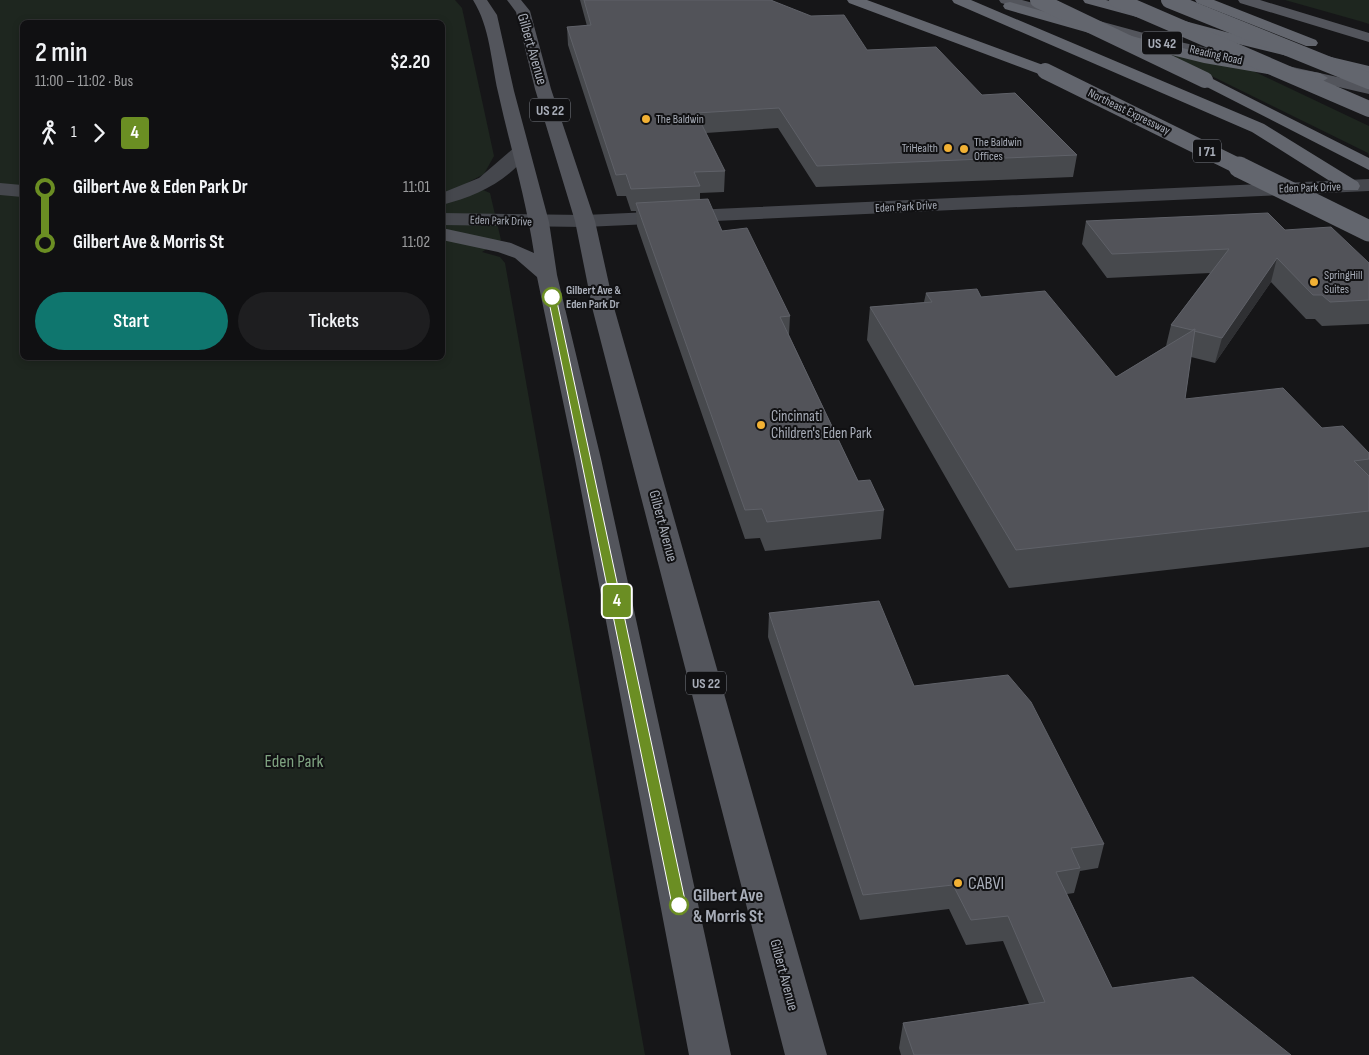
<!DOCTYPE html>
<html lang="en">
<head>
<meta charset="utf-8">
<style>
  body { margin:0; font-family:"Sofia Sans Condensed",sans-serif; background:#1e1e20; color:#f1f3f6; height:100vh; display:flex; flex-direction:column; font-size:19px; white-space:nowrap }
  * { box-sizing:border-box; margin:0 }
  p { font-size:16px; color:#9c9d9f }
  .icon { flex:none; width:28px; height:28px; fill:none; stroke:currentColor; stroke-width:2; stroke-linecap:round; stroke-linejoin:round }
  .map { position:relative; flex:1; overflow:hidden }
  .sheet { position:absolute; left:20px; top:20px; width:425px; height:340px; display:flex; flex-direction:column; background:#101012; border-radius:8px; box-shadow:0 2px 8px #0003,0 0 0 1px #303032 }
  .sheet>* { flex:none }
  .badge { padding:0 10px; border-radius:4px; font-size:18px; line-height:32px }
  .map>.badge { position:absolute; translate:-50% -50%; box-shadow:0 0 0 2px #fff }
  .legs { display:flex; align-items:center; gap:8px; height:55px; padding:0 15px; font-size:16px }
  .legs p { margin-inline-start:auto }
  .summary { display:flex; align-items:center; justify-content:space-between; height:85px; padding:0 15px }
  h1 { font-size:28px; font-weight:600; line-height:38px }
  .cta { display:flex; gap:10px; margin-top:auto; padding:10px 15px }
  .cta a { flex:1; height:58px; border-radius:30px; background:#0f766e; color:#fff; font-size:20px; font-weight:600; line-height:58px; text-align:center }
  .cta a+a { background:#1e1e20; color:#f1f3f6 }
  ul { padding:0 15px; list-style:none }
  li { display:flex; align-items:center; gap:18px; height:55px; font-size:19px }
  li i { display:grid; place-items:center; width:8px; height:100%; margin:0 6px; background:currentColor }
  li i::after { content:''; width:12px; height:12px; margin:-6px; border:4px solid; border-radius:50%; background:#101012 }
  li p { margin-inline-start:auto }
  li:first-child i { background:linear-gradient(#0000 50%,currentColor 0) }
  li:last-child i { background:linear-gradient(currentColor 50%,#0000 0) }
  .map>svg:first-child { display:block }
  .green { fill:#1e261f; fill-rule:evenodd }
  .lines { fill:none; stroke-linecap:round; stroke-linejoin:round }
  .secondary { fill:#45474d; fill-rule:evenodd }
  .primary { fill:#53555c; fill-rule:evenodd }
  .highway { fill:#63666e; fill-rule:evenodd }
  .highway-bridge-far1 { stroke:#63666e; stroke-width:16 }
  .highway-bridge { stroke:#63666e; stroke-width:21 }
  .wall { fill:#47494d }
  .shaded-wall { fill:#2f3033 }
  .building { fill:#525359; stroke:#5f6168 }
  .line-1 { fill:#6b8e23; stroke:#fff }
  .poi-dot { fill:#f2b134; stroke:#111113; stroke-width:2 }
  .stop-1-dot { fill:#fff; stroke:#6b8e23; stroke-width:2.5 }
  .labels { text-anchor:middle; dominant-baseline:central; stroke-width:4; stroke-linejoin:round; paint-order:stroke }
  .far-street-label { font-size:12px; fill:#a8adb8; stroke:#111113 }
  .far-poi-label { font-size:12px; fill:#a8adb8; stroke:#111113; text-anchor:start }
  .far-stop-label { font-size:12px; font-weight:bold; fill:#a8adb8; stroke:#111113; text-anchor:start }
  .shield { fill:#111113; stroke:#7b7e86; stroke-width:1 }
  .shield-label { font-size:14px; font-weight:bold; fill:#a8adb8 }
  .street-label { font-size:15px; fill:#a8adb8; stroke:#111113 }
  .poi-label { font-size:15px; fill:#a8adb8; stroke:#111113; text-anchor:start }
  .near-park-label { font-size:18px; fill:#7fa381; stroke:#111113 }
  .near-poi-label { font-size:18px; fill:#a8adb8; stroke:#111113; text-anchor:start }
  .near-stop-label { font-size:18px; font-weight:bold; fill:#a8adb8; stroke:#111113; text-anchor:start }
</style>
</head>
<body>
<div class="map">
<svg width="1369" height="1055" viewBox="0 0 1369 1055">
  <rect width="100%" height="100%" fill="#161618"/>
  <path class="green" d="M0,0H455L462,8L494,156L484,174L467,183L490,193L501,240L482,252L500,257L505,263L645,1055H0ZM22,22H442V358H22Z
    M1285,0H1369V24L1363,22Z
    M1163,52L1253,71L1369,126V156L1368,153Z"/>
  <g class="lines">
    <path class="secondary" d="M521,146L527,147L530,151C509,181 477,196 442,205V193L479,178L515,147Z
      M1369,179V191L585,227L442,225V213L585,215Z
      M0,183L22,185V197L0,195Z"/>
    <path class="primary" d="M473,0H487L497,15L514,91L549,222L557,275L601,459L731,1055H689L575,459L537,277L515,258L498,252L442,240V228L511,243L534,253C526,199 510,146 498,92C491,61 490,27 473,0Z
      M507,0H521L530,11L551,89L595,221L615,311L827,1055H785L593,311L575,221L535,89L516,12Z
      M999,0H1022L1162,38L1369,84V94L1159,46L1001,3Z
      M1238,0H1260L1369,33V42L1240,3Z"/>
    <path class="highway" d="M847,0H867L1051,68L1053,71L1051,74H1039L849,3Z
      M952,0H971L1264,124L1358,182L1360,186L1358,190H1344L1252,132L954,3Z
      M1083,0H1106L1226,32L1369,66V76L1218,39L1085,3Z
      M1195,0H1214L1316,40L1318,43L1316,46H1306L1197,3Z
      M1010,2L1139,38L1204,53L1320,73L1328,78L1320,83L1204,63L1135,46L1005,9L1003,6L1005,3Z
      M1205,75L1369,158V170L1199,83L1197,80L1199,77Z"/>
    <path class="highway-bridge-far1" d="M1038,0L1205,80
      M1117,0L1369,109
      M1169,0L1369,81
      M1045,71L1242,168"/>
    <path class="highway-bridge" d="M1239,167L1369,231"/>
  </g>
  <path class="wall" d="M580,0H771L773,1L867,50L982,95L1077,155L1073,177L816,187L778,128L706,133L725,171L724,192L700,193V200L722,231L790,316L789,335L858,481L884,510L881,539L765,551L760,538L745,539L637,226L636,211H631L626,196H617L568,45L567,27L587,26Z
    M1086,221L1285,230L1369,263V324L1322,326L1315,319H1306L1271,282L1215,363L1191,357L1185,399L1322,428L1369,453V547L1009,588L867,340L870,307L924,302L926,293L981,297L1116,377L1166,346L1171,325L1210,273L1107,278L1082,244Z
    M769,613L914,686L1104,844L1098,868L1080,871L1074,893L1067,894L1112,988L1291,1055H901L899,1048L903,1023L1029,1004L1003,941L966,945L949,909L860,920L768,637Z"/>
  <path class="shaded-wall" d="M1277,258L1271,282L1215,363L1222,338Z"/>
  <path class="building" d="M584,0H771L773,1L811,16L844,15L867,50L936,47L982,95L1015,93L1077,155L817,166L779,108L696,113L725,171L694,172L700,186L631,189L626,174L616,175L567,27L591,25Z
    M708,199L722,231L747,228L790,316L780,317L858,481L870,480L884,510L767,522L762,509L745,510L636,203Z
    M1268,213L1285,230L1331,227L1369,263V300L1330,302L1322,295H1313L1277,258L1222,338L1194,331L1195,329L1192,330L1171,325L1229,249L1112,254L1086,221Z
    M977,289L981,297L1045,291L1116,377L1195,329L1185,399L1283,388L1322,428L1343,426L1369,453V459L1354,461L1369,476V511L1016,550L870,307L932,302L926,293Z
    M879,601L914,686L1008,675L1031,702L1104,844L1071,848L1080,868L1056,872L1112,988L1193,977L1291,1055H914L903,1023L1045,1002L1008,916L971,920L953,885L863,895L769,613Z"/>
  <path class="line-1" d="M552,295L556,297L686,905L679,910L672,905L548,297Z"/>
  <g class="poi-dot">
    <circle cx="646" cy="119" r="5"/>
    <circle cx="948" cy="148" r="5"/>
    <circle cx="964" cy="149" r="5"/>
    <circle cx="1314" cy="282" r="5"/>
    <circle cx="761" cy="425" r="5"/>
    <circle cx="958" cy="883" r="5"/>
  </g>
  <g class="stop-1-dot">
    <circle cx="552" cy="297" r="9"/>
    <circle cx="679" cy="905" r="9"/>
  </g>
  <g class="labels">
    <g class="far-street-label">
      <text transform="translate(1216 55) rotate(13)">Reading Road</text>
      <text transform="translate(1129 112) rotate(26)">Northeast Expressway</text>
      <text transform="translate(1310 188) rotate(-2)">Eden Park Drive</text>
      <text transform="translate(906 207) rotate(-3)">Eden Park Drive</text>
      <text transform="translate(501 221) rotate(2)">Eden Park Drive</text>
    </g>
    <g class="far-poi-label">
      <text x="656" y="119">The Baldwin</text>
      <text x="974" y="142">The Baldwin<tspan x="974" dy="14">Offices</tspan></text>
      <text x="938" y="148" text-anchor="end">TriHealth</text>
      <text x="1324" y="275">SpringHill<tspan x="1324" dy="14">Suites</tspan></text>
    </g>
    <g class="far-stop-label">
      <text x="566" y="290">Gilbert Ave &amp;<tspan x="566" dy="14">Eden Park Dr</tspan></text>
    </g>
    <g class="shield">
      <rect x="1142" y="31.5" width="40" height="23" rx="4"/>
      <rect x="530" y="98.5" width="40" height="23" rx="4"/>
      <rect x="1193" y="139.5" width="28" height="23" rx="4"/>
      <rect x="686" y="671.5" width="40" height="23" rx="4"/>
    </g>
    <g class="shield-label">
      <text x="1162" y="43">US 42</text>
      <text x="550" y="110">US 22</text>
      <text x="1207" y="151">I 71</text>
      <text x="706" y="683">US 22</text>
    </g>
    <g class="street-label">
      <text transform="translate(532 49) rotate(74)">Gilbert Avenue</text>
      <text transform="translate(663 526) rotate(75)">Gilbert Avenue</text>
      <text transform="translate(784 975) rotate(75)">Gilbert Avenue</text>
    </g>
    <g class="poi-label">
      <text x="771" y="416">Cincinnati<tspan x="771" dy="17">Children's Eden Park</tspan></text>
    </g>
    <g class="near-park-label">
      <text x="294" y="761">Eden Park</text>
    </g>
    <g class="near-poi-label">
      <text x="968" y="883">CABVI</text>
    </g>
    <g class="near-stop-label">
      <text x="693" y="895">Gilbert Ave<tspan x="693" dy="21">&amp; Morris St</tspan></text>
    </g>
  </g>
</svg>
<b class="badge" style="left:617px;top:601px;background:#6b8e23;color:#fff">4</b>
<section class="sheet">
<div class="summary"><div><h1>2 min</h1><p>11:00 – 11:02 · Bus</p></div><b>$2.20</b></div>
<div class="legs"><svg class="icon" aria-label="walk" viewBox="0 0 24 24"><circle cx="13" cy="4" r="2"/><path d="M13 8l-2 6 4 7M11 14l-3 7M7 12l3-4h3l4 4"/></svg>1<svg class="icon" aria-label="forward" viewBox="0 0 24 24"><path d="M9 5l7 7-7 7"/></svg><b class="badge" style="background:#6b8e23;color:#fff">4</b></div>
<ul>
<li><i style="color:#6b8e23"></i><b>Gilbert Ave &amp; Eden Park Dr</b><p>11:01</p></li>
<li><i style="color:#6b8e23"></i><b>Gilbert Ave &amp; Morris St</b><p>11:02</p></li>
</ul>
<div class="cta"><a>Start</a><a>Tickets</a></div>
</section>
</div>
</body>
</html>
